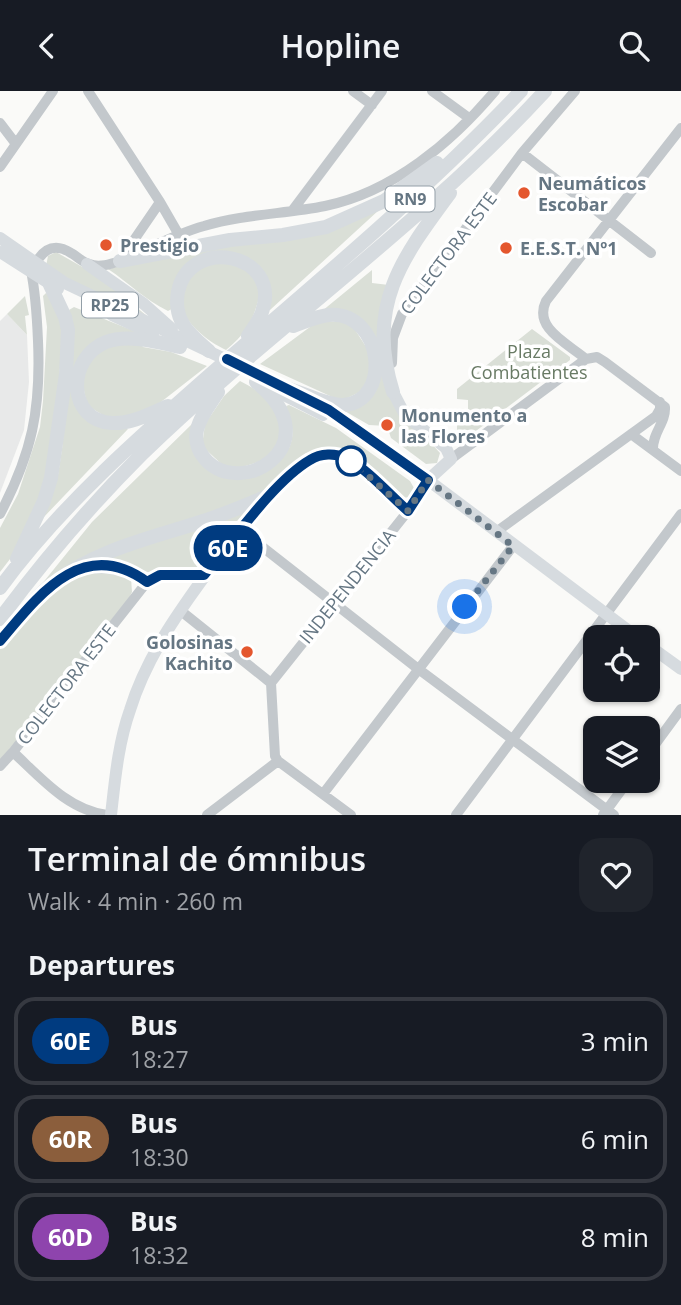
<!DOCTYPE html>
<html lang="en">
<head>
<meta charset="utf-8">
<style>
  body { margin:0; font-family:"Open Sans",sans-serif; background:#20242c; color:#f1f3f6; height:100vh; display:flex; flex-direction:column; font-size:26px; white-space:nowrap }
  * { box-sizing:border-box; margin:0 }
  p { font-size:23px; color:#9ea1a6 }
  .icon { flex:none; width:38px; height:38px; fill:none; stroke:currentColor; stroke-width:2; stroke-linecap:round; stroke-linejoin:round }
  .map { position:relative; height:724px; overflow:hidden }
  .side { display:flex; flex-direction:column; background:#171b24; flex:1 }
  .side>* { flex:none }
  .badge { padding:0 14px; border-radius:23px; font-size:24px; line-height:46px }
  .tools { position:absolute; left:583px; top:534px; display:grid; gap:14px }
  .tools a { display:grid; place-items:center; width:77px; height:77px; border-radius:14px; background:#171b24; box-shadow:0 2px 5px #0004; font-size:35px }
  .you { position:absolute; width:35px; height:35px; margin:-18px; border:5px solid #fff; border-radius:50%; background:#1a73e8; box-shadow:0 0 0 10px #1a73e833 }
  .map>.badge { position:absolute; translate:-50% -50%; box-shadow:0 0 0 4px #fff }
  h2 { padding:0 28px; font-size:26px; line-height:63px }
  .round { display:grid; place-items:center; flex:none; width:74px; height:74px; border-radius:21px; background:#20242c }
  .head { display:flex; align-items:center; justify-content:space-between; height:119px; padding:0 28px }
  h1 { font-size:33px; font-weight:600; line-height:52px }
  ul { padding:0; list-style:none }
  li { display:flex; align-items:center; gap:21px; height:88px; margin:0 14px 10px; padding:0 14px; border:4px solid #363941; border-radius:21px }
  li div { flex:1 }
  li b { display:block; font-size:26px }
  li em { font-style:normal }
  li .badge { min-width:77px; font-weight:700; text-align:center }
  header { display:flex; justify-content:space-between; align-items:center; height:91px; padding:0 28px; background:#171b24; font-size:32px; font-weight:600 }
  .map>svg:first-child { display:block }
  .built { fill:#e8e9e9 }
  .green { fill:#dadfd7 }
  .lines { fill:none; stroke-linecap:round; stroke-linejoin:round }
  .minor { stroke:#c3c8cc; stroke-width:10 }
  .major { stroke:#d6dbdf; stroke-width:12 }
  .highway { stroke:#d6dbdf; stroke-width:14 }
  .line-casing { stroke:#fff; stroke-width:16 }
  .line { stroke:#003b80; stroke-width:10 }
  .walk { stroke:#657683; stroke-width:7; stroke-dasharray:0 12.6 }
  .poi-dot { fill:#e4572e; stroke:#fff; stroke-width:2.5 }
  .stop-dot { fill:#fff; stroke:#003b80; stroke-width:3.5 }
  .labels { text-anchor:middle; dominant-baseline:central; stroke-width:7; stroke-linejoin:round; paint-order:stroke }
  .shield { fill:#fff; stroke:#939fa8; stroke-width:2 }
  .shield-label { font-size:16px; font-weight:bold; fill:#657683 }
  .poi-label { font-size:18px; font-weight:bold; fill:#657683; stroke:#fff; text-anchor:start }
  .street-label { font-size:18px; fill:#657683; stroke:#fff }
  .park-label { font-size:18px; fill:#687a64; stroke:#fff }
</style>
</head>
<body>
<header><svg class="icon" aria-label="back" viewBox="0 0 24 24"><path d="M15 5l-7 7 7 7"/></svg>Hopline<svg class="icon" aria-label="search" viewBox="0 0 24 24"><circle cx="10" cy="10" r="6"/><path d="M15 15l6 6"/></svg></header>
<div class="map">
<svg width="681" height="724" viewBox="0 0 681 724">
  <rect width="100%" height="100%" fill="#fafaf8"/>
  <path class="built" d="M7,223L27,244L29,291L24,339L0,402V230Z"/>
  <path class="green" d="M379,119L270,219L258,174L195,169L175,216L168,220C145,209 129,192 108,178Z
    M56,161L100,186L147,225L61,186L46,175L48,165Z
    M206,171L244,173L261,199C254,227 249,240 226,259C204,249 165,218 186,190C191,183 200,177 206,171Z
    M372,179V192L389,194L390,307L440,362L437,372L426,373L391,347L387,335L369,334L343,319C351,315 363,313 369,308C388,293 377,263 374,243L322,220Z
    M46,202L49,203L64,227L52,374L17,459L0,481V437L18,403L40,336L43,310L47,236L43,205Z
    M25,205L29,224L25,225L27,244L7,223Z
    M74,216L139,242L124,245L80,270L84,321L128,338L42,428L58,384L62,358L71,273L73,231L69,219Z
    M318,230L350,231L372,265L366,298L341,310L260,273Z
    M532,238L570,266V269L460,352L457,351V330H468V309L457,308V298Z
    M140,251L143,256L171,261L207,275L161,311L142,321L111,329L88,315C80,290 79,270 106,256C114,251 130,252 140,251Z
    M240,290C271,306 271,313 285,343L268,368L229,380L202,355L205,333L224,305Z
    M289,314L336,337L410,390L414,397L410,406L402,407L324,358L303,367L275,394L237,415L117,453L16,525L92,431L192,333L195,345L229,387L289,357C296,341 291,331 286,315Z
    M255,416L203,477L195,480L153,483L131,475L102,469Z
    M104,478L131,487L132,501L129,507L88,558L46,616L0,669V557L42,508L76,485Z"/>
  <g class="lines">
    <path class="minor" d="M88,0L160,111L179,144
      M353,0L372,14
      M432,0L469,27
      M0,32L16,53
      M522,62L651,162
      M0,76L53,0
      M292,120L382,0
      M132,163L134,149L160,111
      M392,272L393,247L402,223L522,62L575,0
      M631,343L681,380
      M653,359C652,342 666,332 665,316L605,271L597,266L586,268C567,252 533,237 546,210L681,37
      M451,368L586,268
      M0,423C32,362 41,319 38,250C37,226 36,204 31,180C40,162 51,149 71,162C77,165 82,171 89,173C99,177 111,173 120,170C148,158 175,143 204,135C243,123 286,123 325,115C393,101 452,51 495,0
      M242,440L417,577L614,724
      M496,441L656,325L660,318V311
      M181,520L271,592
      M271,592L408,420
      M271,592L275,665L278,670L351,724
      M13,661C41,687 68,719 107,724
      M648,663L681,618
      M0,675L13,661L147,491
      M323,703L513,455
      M207,724L278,670
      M456,724L681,423
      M603,724L628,690"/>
    <path class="major" d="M0,147L65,192L294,301
      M0,161L58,198
      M87,173L144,213L172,238
      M112,224L153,243
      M280,302L323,324
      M316,312L329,319L428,389L637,546
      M147,491L160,484H204
      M648,554L681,578
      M111,724C115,689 118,653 130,619C137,596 148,573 160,552C181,514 286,366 327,363C354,361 388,403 408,420L428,389L451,368L446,357L405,324L393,301"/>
    <path class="highway" d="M120,170L230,149L283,144L326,136L384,110L437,72
      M209,260C200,252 189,243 183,233C177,224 176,211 178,201C189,144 283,162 262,221C259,230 253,237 248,245
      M286,297C302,301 328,315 343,314C393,311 383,220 329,224C317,225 305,231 293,235
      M218,301C211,312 200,325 197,339C195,347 197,357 202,364C236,413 335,354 256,291
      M393,301C366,215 401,168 450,102
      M168,315C151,322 132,333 112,332C67,330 66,267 106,251C128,243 158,251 180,256
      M17,468L44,410L51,387L66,283L68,239L65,226L50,194
      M82,477C106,473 127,476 147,491
      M0,497C62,412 149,337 228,268C328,182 430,96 521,0
      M0,528C43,470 91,414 142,363C272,237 422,134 545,0
      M0,550C17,530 33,507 55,491C97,459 148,448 197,432C223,424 247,414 272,403"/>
  </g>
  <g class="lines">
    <g class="line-casing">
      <path id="line" d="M0,550C38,505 83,444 147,491L160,484H204C232,451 274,390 310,369C321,362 335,362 346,367C365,376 391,405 408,420L428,389L329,319L227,268"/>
    </g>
    <use href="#line" class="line"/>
    <path class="walk" d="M351,370L408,420L428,389L513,455L465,516"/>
  </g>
  <g class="poi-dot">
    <circle cx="524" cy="102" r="7"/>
    <circle cx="106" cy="154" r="7"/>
    <circle cx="506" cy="157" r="7"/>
    <circle cx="387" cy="334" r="7"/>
    <circle cx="247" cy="561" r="7"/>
  </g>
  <circle class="stop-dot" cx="351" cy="370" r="14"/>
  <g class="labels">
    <g class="shield">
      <rect x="385.5" y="95.5" width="49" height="25" rx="5"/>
      <rect x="82" y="201.5" width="56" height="25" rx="5"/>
    </g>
    <g class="shield-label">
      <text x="410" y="108">RN9</text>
      <text x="110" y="214">RP25</text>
    </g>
    <g class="poi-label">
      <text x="538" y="92">Neumáticos<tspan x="538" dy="21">Escobar</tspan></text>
      <text x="120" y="154">Prestigio</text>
      <text x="520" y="157">E.E.S.T. Nº1</text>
      <text x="401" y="324">Monumento a<tspan x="401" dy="21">las Flores</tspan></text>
      <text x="233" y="551" text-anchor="end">Golosinas<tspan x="233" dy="21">Kachito</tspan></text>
    </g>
    <g class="street-label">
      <text transform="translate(448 162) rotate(-53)">COLECTORA ESTE</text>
      <text transform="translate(347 495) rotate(-51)">INDEPENDENCIA</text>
      <text transform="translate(66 593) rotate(-52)">COLECTORA ESTE</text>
    </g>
    <g class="park-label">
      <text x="529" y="260">Plaza<tspan x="529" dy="21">Combatientes</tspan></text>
    </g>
  </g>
</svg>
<div class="tools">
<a><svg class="icon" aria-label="locate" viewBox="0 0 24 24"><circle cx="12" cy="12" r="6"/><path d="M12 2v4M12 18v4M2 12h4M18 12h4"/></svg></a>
<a><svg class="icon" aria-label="layers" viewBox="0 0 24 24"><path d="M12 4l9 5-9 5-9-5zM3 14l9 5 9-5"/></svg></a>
</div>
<div class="you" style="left:465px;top:516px"></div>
<b class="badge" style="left:228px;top:457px;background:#003b80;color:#fff">60E</b>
</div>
<section class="side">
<div class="head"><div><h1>Terminal de ómnibus</h1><p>Walk · 4 min · 260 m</p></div><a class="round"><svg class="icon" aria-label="heart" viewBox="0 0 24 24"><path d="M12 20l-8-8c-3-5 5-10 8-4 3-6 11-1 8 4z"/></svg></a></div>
<h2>Departures</h2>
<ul>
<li><span class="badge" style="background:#003b80;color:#fff">60E</span><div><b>Bus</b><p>18:27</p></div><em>3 min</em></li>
<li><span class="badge" style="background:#8b5e3c;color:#fff">60R</span><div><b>Bus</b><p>18:30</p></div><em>6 min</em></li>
<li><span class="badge" style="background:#8e44ad;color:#fff">60D</span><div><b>Bus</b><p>18:32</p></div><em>8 min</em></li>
</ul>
</section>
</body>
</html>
